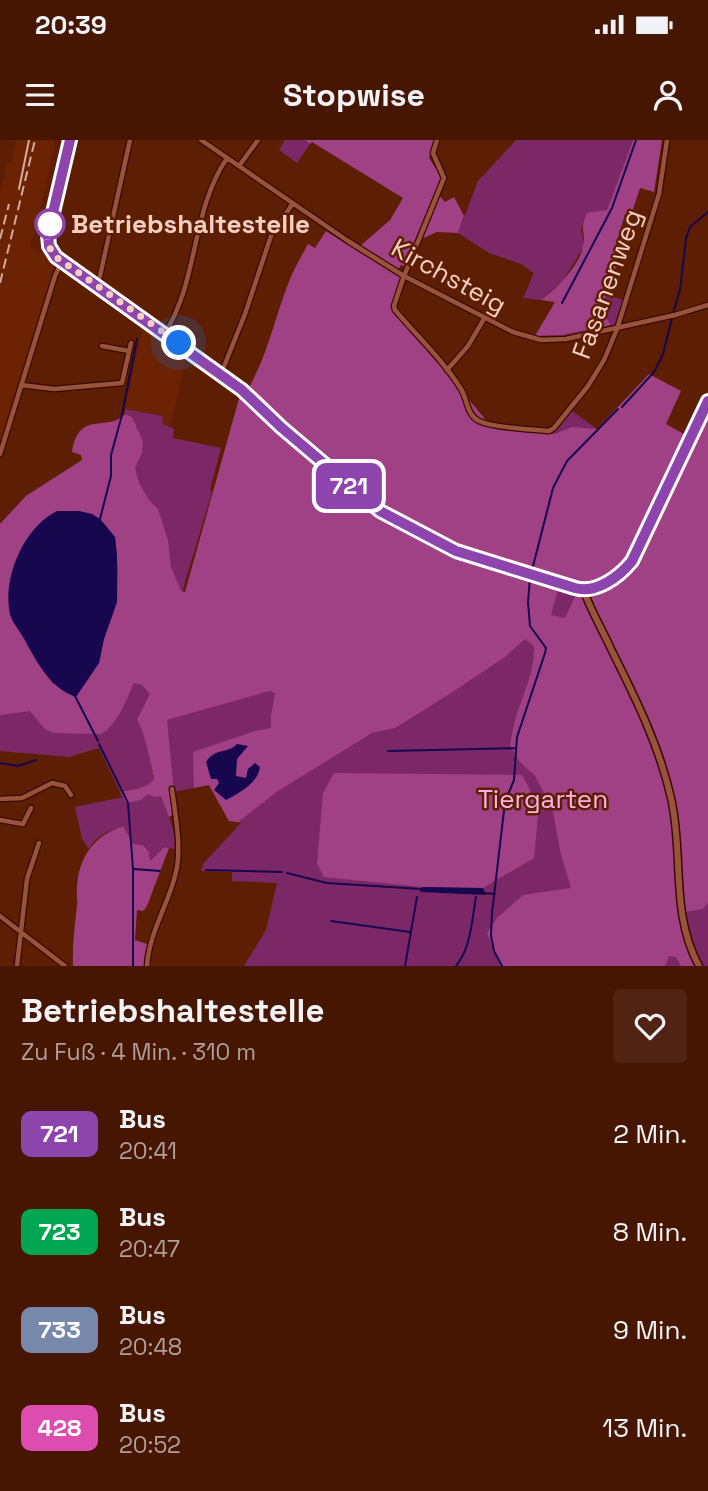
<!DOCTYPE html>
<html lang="de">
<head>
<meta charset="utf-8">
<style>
  body { margin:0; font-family:"Space Grotesk",sans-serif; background:#502312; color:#f1f3f6; height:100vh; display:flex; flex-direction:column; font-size:26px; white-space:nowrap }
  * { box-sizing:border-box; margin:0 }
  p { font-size:23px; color:#b09f9a }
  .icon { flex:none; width:38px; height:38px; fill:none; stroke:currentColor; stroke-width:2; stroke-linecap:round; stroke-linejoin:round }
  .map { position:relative; height:826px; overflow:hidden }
  .side { display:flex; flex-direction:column; background:#461603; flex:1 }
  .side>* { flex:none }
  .badge { padding:0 14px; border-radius:10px; font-size:24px; line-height:46px }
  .you { position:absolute; width:35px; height:35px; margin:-18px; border:5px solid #fff; border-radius:50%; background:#1a73e8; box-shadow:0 0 0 10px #1a73e833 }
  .map>.badge { position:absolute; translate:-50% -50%; box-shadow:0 0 0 4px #fff }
  .round { display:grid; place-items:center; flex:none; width:74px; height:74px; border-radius:7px; background:#502312 }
  .overview { display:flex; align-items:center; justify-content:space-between; height:119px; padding:0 21px }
  h1 { font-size:33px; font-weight:800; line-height:52px }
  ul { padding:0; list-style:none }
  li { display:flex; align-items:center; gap:21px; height:98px; padding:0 21px }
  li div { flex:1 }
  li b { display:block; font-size:26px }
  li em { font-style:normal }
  li .badge { min-width:77px; font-weight:700; text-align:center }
  .status { display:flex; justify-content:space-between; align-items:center; height:49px; padding:0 35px; background:#461603; direction:ltr }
  .status svg { height:19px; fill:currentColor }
  header { display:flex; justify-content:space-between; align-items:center; height:91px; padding:0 21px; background:#461603; font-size:32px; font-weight:800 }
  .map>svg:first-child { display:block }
  .built { fill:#6b2304 }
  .green { fill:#7d2866 }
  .forest { fill:#9f4184; fill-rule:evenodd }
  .water { fill:#16074f }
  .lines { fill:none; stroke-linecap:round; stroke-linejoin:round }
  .stream { stroke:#16074f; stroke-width:2 }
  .street-casing { stroke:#3a0a00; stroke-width:7 }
  .secondary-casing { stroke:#3a0a00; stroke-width:9 }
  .street { stroke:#98533a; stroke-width:4.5 }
  .secondary { stroke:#98533a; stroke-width:6 }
  .tram { stroke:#d6a999; stroke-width:2 }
  .rail { stroke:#d6a999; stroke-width:2; stroke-dasharray:10 5; stroke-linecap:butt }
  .line-casing { stroke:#fff; stroke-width:16 }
  .line { stroke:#8e44ad; stroke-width:10 }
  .walk { stroke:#f6cec0; stroke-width:7; stroke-dasharray:0 12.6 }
  .stop-dot { fill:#fff; stroke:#8e44ad; stroke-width:3.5 }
  .labels { text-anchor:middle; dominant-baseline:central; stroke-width:5; stroke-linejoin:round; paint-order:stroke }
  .stop-label { font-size:26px; font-weight:bold; fill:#f6cec0; stroke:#5e1e04; text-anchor:start }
  .street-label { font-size:26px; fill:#f6cec0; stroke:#5e1e04 }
  .park-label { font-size:26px; fill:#fdb2e3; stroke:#5e1e04 }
</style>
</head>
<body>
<div class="status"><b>20:39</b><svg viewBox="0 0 49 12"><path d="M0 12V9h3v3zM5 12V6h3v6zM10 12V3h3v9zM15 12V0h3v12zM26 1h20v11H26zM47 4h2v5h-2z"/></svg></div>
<header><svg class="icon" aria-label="menu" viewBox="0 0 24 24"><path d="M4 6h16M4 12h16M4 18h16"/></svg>Stopwise<svg class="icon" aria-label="person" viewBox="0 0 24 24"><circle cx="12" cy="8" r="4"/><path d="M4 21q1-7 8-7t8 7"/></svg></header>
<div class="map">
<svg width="708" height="826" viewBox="0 0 708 826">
  <rect width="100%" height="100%" fill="#5e1e04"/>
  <path class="built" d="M16,0L54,1V9L46,45L48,46L47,51H44L36,84L39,85L38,89H35L30,106L53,119L55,124L0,304V51L7,23H11Z
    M143,186L186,217L171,285L161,283L163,276L125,269Z"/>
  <path class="green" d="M285,0H305L310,4L297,23L279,10Z
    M516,0H633L607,70L581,87L584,107L563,140L541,160L523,158L534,133L521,124L489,113L458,93L478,41Z
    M607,155L623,160L615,186C592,197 559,200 534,198L562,195L610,185L598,166Z
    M125,269L163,276L162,283L174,289L173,298L221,308L210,350L212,352L146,573L166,580L270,551L450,409L556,290L571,270L597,289L606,280L695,301L708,271V826H244L266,790L277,743L232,741V732L201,731L203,724L241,683L229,681L209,645L173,652L170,618L151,623L154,639L150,645L144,647L120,652L99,608L69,617L0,611V384L26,356L82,320L132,277L125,274Z
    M148,654L161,656C169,675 175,689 175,709L164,707L150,721L149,712L143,705L133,704L123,686C110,690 95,696 89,709L82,699L75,667L123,657L126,662C138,661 140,656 148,654Z"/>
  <path class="forest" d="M305,0H435L429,18L442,38L404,126L401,125L398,130L360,106L390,80L403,58L312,2L310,4Z
    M633,0H662L654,52L640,48L631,76L625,74L615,108L621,110L607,155L598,166L611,185L562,195L535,196L555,162L541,160C555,150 581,124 583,106C586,90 579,92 587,73L607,70Z
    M438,54L445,62L454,57L464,76L458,93L437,92L419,100Z
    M326,91L401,138L392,167L490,285L555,294L572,287L597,289L649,234L681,251L666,284L698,302L708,277V763L703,769L685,772V799L697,826H681L676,817L669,816L665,826H500L487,793L497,778L523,755L571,748L561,715L552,667L535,636L519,621L510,605C512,596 513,586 516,577C523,554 535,532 534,506L525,499L505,517L448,555L395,588L372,593L278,651L238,682L229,681L209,645L194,648L193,612L255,591L271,588V576L275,553L270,551L167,580L176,673L169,677L161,656L154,657L148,654L141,660L126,663L120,652C133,649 147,649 154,639C152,627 143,586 137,580L150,554L142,545L134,543C126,559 118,585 101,594L54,593L45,589L30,571L0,575V384L26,356L82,320L81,315L72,312C79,269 107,293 125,274L132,277L143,302L142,313L135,328L139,343L149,360L158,369L168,400L171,427L181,451L185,452L240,255L243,257C267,221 274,178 290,139C295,127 302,115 308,104L315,108ZM79,371L100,379L115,397L118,429L117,462L104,499L99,523L91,534L53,544L34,516L10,473L11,438L68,372ZM559,446L577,453L565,478L551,475Z
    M334,633L522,635L539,666L534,718L483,748L422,747L324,737L317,723L323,653Z
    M123,686L133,704L143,705L149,712L150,721L164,707L169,708L147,766L143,771L137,770L135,800L147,804L144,826H73C72,805 75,785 77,765C78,759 76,754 77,748C78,717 95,695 123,686Z"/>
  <path class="water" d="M57,371H79L92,374L100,379L115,397L117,415V462L104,499L99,523L76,557C49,548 36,520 23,497C19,490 12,482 10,474C2,438 24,387 57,371Z
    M237,604L248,606L237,619L236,636L246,638L248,629L255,623L260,627C258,643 239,653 226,660L214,650L219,643L217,639H211L206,622C216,607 228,614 237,604Z
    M422,747L483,748L486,755L420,752Z"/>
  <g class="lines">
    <path class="stream" d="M562,163L612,68L636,0
      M673,173L680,150L686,99L690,87L708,72
      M622,267L654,232L663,214L672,178
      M100,379L111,336V315L122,275L137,199
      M75,556L98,601
      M99,604L128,663L133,729V826
      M388,611L516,608
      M0,623L18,626L36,620
      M134,729L160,731
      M206,730L282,732
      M287,733L327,743L421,749
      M483,753L495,754
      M331,781L410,792
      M405,826L417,757
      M456,826C471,808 472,779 476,757
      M502,826L494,811L491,796L492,773L505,662L514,640L517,597L545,513L546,508L530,486L528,462L530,438L553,348L567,321L618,269"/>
    <g class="street-casing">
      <path id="street" d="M201,0L348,101L404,136L513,192L541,200L566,199L675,175L708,165
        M437,0L433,13L444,38L404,136L394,166L395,170C417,196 443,220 461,249C468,260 466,274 479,281C492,287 533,290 549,291L554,288L588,246L604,220L617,189L659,54L667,0
        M239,26L258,0
        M96,145L100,136L130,0
        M165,193C199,139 191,71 227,18
        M102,206L129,211
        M447,230L468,206L484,179
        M221,234L245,174L271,96L293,63
        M21,245L54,249L122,243L131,203
        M0,314L55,136L62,121
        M0,659L22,658L52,643L65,646L71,655
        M0,680L23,684L31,668
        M0,776L65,826
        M17,826L27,739L39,703
        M147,826C149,792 169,764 176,732C182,708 175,673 172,649"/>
    </g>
    <g class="secondary-casing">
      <path id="secondary" d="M70,0L48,94L49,106L56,116L234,244L316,318L380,371L456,411L584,451C601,451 622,434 632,421L708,261
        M584,451C591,471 602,489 611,509C635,557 659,605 671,658C684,714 670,773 699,826"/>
    </g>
    <use href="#street" class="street"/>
    <use href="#secondary" class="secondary"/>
    <path class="tram" d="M19,49L29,0"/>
    <path class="rail" d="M0,99L9,64
      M0,143L35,0"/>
  </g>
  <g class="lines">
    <g class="line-casing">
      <path id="line" d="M70,0L48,94L49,106L56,117L242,250L282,288L380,371L456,411L575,448C596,454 619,437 632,421L708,261"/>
    </g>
    <use href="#line" class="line"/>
    <path class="walk" d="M50,84C46,97 47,107 56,117L179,203"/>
  </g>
  <circle class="stop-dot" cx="50" cy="84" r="14"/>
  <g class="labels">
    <g class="stop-label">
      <text x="71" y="84">Betriebshaltestelle</text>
    </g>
    <g class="street-label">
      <text transform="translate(449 136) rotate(29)">Kirchsteig</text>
      <text transform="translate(607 144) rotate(-70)">Fasanenweg</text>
    </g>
    <g class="park-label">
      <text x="543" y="659">Tiergarten</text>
    </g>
  </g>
</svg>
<div class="you" style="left:179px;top:203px"></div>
<b class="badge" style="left:349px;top:346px;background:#8e44ad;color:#fff">721</b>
</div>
<section class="side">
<div class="overview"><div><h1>Betriebshaltestelle</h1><p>Zu Fuß · 4 Min. · 310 m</p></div><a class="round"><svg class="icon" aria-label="heart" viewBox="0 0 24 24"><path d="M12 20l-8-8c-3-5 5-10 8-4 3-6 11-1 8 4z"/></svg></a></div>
<ul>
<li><span class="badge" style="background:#8e44ad;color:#fff">721</span><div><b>Bus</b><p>20:41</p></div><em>2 Min.</em></li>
<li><span class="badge" style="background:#00a651;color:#fff">723</span><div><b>Bus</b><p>20:47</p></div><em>8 Min.</em></li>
<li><span class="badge" style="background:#78a;color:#fff">733</span><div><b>Bus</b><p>20:48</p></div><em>9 Min.</em></li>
<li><span class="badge" style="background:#dd4daf;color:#fff">428</span><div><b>Bus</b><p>20:52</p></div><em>13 Min.</em></li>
</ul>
</section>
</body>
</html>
